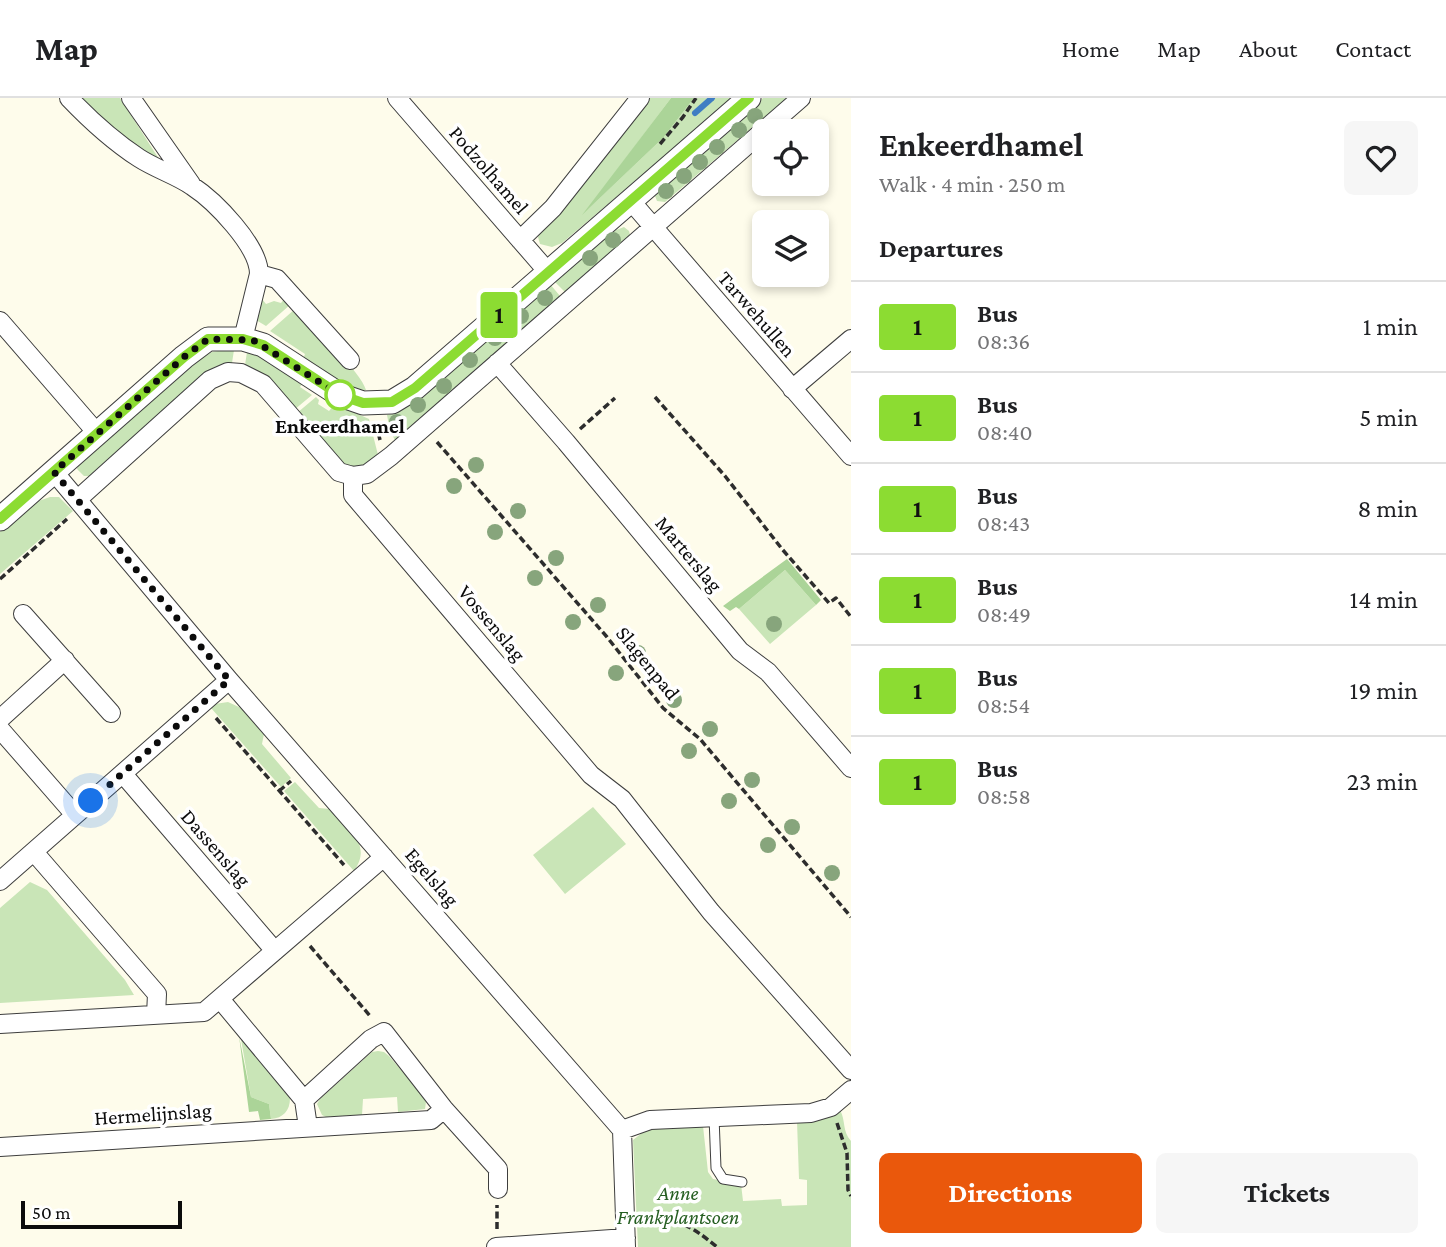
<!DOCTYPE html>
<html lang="en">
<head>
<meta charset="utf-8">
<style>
  body { margin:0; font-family:"Crimson Pro",serif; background:#f6f6f6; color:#202124; height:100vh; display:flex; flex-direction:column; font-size:26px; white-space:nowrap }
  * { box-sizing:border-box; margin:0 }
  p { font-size:23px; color:#757577 }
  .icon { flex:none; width:38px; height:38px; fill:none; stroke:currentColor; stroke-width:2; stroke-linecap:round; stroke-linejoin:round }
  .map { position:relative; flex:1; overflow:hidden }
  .sheet { display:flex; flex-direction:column; background:#fff; width:595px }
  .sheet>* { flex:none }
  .badge { padding:0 14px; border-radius:5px; font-size:24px; line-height:46px }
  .fabs { position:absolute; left:752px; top:21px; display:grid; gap:14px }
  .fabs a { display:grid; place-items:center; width:77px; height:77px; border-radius:10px; background:#fff; box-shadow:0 4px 10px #0003; font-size:35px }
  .scale { position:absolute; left:21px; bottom:18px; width:161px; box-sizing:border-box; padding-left:7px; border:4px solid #0b0b0b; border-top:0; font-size:19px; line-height:24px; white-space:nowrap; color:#0b0b0b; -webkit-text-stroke:5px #fff; paint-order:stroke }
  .you { position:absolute; width:35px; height:35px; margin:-18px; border:5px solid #fff; border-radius:50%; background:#1a73e8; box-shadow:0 0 0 10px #1a73e833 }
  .map>.badge { position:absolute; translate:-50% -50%; box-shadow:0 0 0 4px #fff }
  h2 { padding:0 28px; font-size:26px; line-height:63px }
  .round { display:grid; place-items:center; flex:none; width:74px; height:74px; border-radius:10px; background:#f6f6f6 }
  .head { display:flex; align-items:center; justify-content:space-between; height:119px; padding:0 28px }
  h1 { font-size:33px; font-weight:700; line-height:52px }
  .primary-button { display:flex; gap:14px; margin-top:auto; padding:14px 28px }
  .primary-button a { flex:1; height:80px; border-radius:10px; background:#ea580c; color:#fff; font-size:28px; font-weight:700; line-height:80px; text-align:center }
  .primary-button a+a { background:#f6f6f6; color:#202124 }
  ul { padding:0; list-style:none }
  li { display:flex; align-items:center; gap:21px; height:91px; padding:0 28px; border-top:2px solid #e0e0e0 }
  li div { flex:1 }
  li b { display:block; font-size:26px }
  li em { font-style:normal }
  li .badge { min-width:77px; font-weight:700; text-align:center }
  header { display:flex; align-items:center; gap:42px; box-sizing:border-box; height:98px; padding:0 35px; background:#fff; border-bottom:2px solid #e0e0e0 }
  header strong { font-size:33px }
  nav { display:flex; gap:38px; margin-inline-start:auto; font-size:24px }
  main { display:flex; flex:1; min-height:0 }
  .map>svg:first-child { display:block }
  .green { fill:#c9e5b7 }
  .forest { fill:#abd498 }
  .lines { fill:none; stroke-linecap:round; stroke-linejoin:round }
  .stream { stroke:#3f7dc3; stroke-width:6 }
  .service-casing { stroke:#3e3e3e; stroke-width:11 }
  .minor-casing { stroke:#3e3e3e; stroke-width:20 }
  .tertiary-casing { stroke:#3e3e3e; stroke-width:25 }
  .path { stroke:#2d2d2d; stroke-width:3.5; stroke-dasharray:7 3.5; stroke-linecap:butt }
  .service { stroke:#fff; stroke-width:9 }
  .minor { stroke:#fff; stroke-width:18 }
  .tertiary { stroke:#fff; stroke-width:23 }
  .tree { fill:#87a57c }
  .line-casing { stroke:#fff; stroke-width:16 }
  .line { stroke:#8cdc32; stroke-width:10 }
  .walk { stroke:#0b0b0b; stroke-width:7; stroke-dasharray:0 12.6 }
  .stop-dot { fill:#fff; stroke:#8cdc32; stroke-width:3.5 }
  .labels { text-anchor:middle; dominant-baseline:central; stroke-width:7; stroke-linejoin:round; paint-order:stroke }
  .street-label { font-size:21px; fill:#0b0b0b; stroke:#fff }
  .stop-label { font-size:21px; font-weight:bold; fill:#0b0b0b; stroke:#fff }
  .park-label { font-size:21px; font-style:italic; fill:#255e21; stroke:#fff }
</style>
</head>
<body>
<header>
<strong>Map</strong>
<nav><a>Home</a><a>Map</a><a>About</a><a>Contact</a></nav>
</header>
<main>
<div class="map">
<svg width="851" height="1149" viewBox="0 0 851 1149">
  <rect width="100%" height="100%" fill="#fefceb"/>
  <path class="green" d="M80,0H120L159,61L155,60L121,37Z
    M649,0H671L587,112L663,40L694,0H733L562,145L552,149L540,146L538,139L542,130L559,115Z
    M763,0H787L665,104L657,103L655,98L666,83Z
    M624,129L629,133L630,137L565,194L554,183L611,134Z
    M550,186L560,198L395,342L390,333L387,317L397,315L416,303Z
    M285,200L291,206L266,228L256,222L262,201L266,206L274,203L281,205Z
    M295,211C311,228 361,273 366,292C344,293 321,273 303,261L305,256L270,233Z
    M224,252H234L232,265L215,269L205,276L89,378H84L77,371L78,366L202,260L212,254Z
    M247,254L261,258L299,284L302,286L300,289L312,297L294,312L248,270L245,267Z
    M316,299L319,302L318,306L329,313L335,306L369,321L378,357C352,379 342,366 323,345C314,335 306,325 297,315Z
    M50,399H59L73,413L0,476V434L33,405Z
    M785,472L816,507L770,546L739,511Z
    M228,604L241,610L264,636L262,646L291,680L281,689L211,610L215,606Z
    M295,684L319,710L330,711C348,731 373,746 354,773L284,693Z
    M593,709L626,746L565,796L533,757Z
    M30,784L47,792L125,882L134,897L0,905V810Z
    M241,941L290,1000C290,1013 283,1020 271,1021L269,1006L251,999Z
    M378,953L384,954L389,958L424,999L426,1004L425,1011L398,1014L397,999L363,1001L362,1017L326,1019L322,1017L317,1006L320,1001L372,954Z
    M840,1012C846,1023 842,1033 851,1043V1149H638L633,1042L647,1031L703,1028L708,1074L713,1081L741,1086L743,1103L781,1101L782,1108L807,1107V1082L799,1081L797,1023C814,1022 826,1022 840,1012Z"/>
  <path class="forest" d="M671,0H694L663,40L582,117Z
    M787,461L821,502L816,507L785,472L739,511L736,509L730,513L723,508Z
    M239,938L251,999L269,1006L271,1021L260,1022L258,1013L249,1014Z"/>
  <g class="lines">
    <path class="stream" d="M695,15L712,0"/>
    <g class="service-casing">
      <path id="service" d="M714,1019L716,1070L723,1081L742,1084"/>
    </g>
    <g class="minor-casing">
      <path id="minor" d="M69,0C90,22 113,43 139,60C156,71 176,77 192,88C215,103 259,148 259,176L277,181L350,262
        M131,0L191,86
        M397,0L548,174
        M630,102L851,358
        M520,142L553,110L640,0
        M0,223L97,335
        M243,241L259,176
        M497,265L566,344L740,553L768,574L851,670
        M792,291L851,241
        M54,374L229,582L622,1032L650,1022L811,1015L831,1009L851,992
        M353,378L367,376L391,358L801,0
        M78,401L210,282L228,274L241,275L263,286L339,374L353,378V397L591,677L622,701L711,814L851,972
        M23,516L111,615
        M0,621L65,562
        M0,631L75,717
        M123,676L275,853
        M34,754L157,896L156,917
        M0,783L229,582
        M220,901L304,1002L308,1029
        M0,926L204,914L384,759
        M304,1002L371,941L384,934L444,1011L498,1071V1091
        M622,1032L626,1149
        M0,1049L431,1022L444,1011
        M496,1149L626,1140"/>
    </g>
    <g class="tertiary-casing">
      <path id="tertiary" d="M0,421L184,259L208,241H243L263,247L340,297L363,305L392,304L415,290L749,0"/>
    </g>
    <path class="path" d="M660,46L683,19L696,0
      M655,299L725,378L782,451L829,505L836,500L851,519
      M376,326L380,342
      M580,331L615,300
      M437,344L607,539L663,610L700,641L851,819
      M0,481L67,421
      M216,620L344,767
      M279,693L291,683
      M310,848L371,919
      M837,1025L847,1055L848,1092L851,1098
      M643,1123C679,1120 690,1127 717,1149
      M497,1131V1107"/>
    <use href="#service" class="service"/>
    <use href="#minor" class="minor"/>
    <use href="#tertiary" class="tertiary"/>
  </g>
  <g class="tree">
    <circle cx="755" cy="18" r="8"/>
    <circle cx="739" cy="32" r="8"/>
    <circle cx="717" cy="49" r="8"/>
    <circle cx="700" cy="64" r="8"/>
    <circle cx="684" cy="78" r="8"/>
    <circle cx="666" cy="93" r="8"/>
    <circle cx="613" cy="142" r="8"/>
    <circle cx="590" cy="160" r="8"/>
    <circle cx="545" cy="200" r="8"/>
    <circle cx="521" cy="218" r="8"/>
    <circle cx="495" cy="240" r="8"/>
    <circle cx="470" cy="262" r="8"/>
    <circle cx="444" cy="288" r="8"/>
    <circle cx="418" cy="307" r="8"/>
    <circle cx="397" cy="324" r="8"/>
    <circle cx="476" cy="367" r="8"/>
    <circle cx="454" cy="388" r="8"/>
    <circle cx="518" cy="413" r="8"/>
    <circle cx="495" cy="434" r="8"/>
    <circle cx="556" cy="460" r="8"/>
    <circle cx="535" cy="480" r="8"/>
    <circle cx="598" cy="507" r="8"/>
    <circle cx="573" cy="524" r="8"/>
    <circle cx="774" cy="526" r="8"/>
    <circle cx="638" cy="555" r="8"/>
    <circle cx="616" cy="575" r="8"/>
    <circle cx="674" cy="602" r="8"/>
    <circle cx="710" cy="631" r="8"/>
    <circle cx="689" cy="653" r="8"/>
    <circle cx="752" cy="682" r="8"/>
    <circle cx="729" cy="703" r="8"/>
    <circle cx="792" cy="729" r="8"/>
    <circle cx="768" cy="747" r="8"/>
    <circle cx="832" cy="775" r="8"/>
  </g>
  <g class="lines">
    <g class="line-casing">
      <path id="line" d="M0,421L184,259L208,241H243L263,247L340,297L363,305L392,304L415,290L749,0"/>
    </g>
    <use href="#line" class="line"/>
    <path class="walk" d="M91,703L229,582L54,374L184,259L208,241L253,242L340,297"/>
  </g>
  <circle class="stop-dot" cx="340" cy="297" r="14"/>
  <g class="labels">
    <g class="street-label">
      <text transform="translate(489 72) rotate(49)">Podzolhamel</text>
      <text transform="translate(757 216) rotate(49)">Tarwehullen</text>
      <text transform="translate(689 456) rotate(50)">Marterslag</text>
      <text transform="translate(492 525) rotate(50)">Vossenslag</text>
      <text transform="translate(648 565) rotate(51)">Slagenpad</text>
      <text transform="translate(216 750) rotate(49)">Dassenslag</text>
      <text transform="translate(432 779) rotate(49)">Egelslag</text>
      <text transform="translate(153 1016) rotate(-4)">Hermelijnslag</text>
    </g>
    <g class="stop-label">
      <text x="340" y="328">Enkeerdhamel</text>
    </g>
    <g class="park-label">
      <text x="678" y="1095">Anne<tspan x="678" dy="24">Frankplantsoen</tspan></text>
    </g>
  </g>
</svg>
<div class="fabs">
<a><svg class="icon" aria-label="locate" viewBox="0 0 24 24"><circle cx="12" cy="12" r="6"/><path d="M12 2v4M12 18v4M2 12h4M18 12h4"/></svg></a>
<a><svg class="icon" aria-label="layers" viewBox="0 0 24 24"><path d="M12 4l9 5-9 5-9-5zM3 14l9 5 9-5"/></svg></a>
</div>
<div class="scale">50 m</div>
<div class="you" style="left:91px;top:703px"></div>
<b class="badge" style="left:499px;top:217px;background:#8cdc32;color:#111">1</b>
</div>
<section class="sheet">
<div class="head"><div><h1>Enkeerdhamel</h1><p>Walk · 4 min · 250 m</p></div><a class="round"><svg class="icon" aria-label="heart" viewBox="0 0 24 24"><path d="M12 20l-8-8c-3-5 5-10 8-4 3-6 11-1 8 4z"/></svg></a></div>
<h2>Departures</h2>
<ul>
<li><span class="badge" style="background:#8cdc32;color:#111">1</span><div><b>Bus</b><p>08:36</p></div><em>1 min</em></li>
<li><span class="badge" style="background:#8cdc32;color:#111">1</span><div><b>Bus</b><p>08:40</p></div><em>5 min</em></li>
<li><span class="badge" style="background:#8cdc32;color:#111">1</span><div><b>Bus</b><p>08:43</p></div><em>8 min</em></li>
<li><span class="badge" style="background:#8cdc32;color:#111">1</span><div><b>Bus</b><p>08:49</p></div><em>14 min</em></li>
<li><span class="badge" style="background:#8cdc32;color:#111">1</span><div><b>Bus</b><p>08:54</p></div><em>19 min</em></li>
<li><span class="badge" style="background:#8cdc32;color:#111">1</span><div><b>Bus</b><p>08:58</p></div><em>23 min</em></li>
</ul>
<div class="primary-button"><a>Directions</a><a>Tickets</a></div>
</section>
</main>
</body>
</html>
